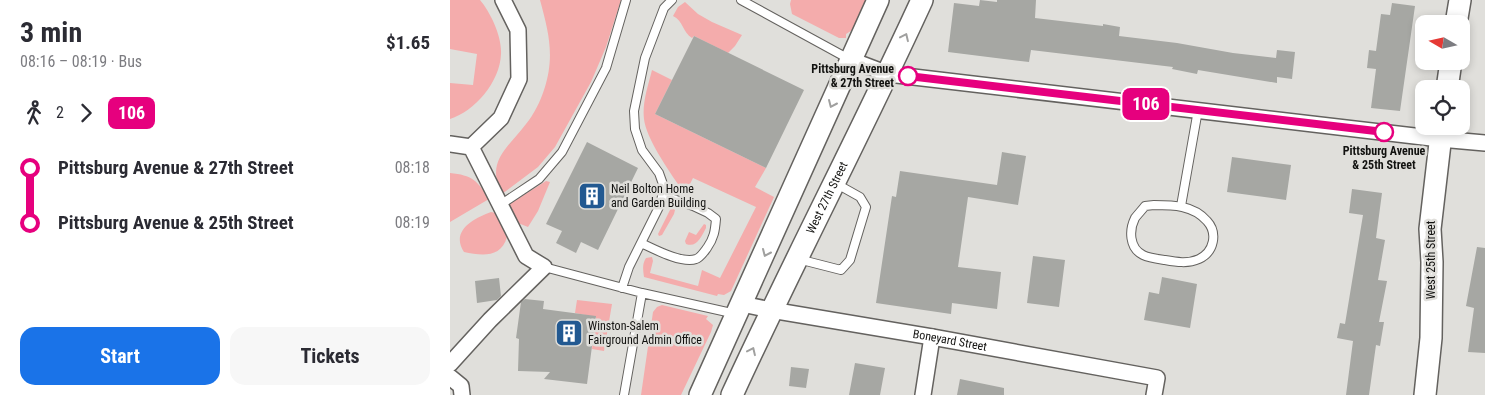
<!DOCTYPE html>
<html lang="en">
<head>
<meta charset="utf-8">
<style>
  body { margin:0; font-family:"Roboto Condensed",sans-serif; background:#f7f7f7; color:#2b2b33; height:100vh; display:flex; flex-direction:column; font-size:19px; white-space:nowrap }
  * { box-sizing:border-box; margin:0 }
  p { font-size:16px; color:#7c7c81 }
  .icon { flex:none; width:28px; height:28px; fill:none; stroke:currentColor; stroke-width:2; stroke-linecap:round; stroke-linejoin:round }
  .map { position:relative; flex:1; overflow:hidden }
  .sheet { display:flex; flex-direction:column; background:#fff; width:450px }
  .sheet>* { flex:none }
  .badge { padding:0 10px; border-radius:8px; font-size:18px; line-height:32px }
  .needle { width:32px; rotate:279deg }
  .buttons { position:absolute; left:965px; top:15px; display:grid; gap:10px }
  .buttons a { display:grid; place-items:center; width:55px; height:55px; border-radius:10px; background:#fff; box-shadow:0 2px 8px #0003; font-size:25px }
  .map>.badge { position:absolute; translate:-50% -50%; box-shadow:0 0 0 2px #fff }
  .legs { display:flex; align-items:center; gap:8px; height:55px; padding:0 20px; font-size:16px }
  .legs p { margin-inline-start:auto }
  .headline { display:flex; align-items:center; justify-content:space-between; height:85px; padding:0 20px }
  h1 { font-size:28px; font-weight:700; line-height:38px }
  .button { display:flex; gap:10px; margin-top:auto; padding:10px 20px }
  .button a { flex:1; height:58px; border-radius:15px; background:#1a73e8; color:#fff; font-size:20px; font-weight:700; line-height:58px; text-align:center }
  .button a+a { background:#f7f7f7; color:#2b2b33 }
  ul { padding:0 20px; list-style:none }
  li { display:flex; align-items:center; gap:18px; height:55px; font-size:19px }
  li i { display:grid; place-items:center; width:8px; height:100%; margin:0 6px; background:currentColor }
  li i::after { content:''; width:12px; height:12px; margin:-6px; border:4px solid; border-radius:50%; background:#fff }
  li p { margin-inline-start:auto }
  li:first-child i { background:linear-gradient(#0000 50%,currentColor 0) }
  li:last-child i { background:linear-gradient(currentColor 50%,#0000 0) }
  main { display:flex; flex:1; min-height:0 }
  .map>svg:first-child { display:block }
  .green { fill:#f4acac }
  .building { fill:#a6a7a3 }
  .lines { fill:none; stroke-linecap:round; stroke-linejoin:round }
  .lane-casing { stroke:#64625f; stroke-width:10 }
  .street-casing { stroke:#64625f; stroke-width:18 }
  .secondary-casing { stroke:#64625f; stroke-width:24 }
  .lane { stroke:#fff; stroke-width:8 }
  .street { stroke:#fff; stroke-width:15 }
  .secondary { stroke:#fff; stroke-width:21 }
  .oneway { stroke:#a0a09f }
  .line-1-casing { stroke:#fff; stroke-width:11 }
  .line-1 { stroke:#e6007e; stroke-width:8 }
  .stop-1-dot { fill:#fff; stroke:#e6007e; stroke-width:2.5 }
  .labels { text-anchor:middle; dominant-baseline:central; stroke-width:5; stroke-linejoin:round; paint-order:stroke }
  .stop-label { font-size:12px; font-weight:bold; fill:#121210; stroke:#e0dfdb; text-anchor:end }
  .poi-label { font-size:12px; fill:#121210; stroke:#e0dfdb; text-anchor:start }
  .street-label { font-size:12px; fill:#121210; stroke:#e0dfdb }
</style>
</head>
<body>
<main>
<section class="sheet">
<div class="headline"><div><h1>3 min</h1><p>08:16 – 08:19 · Bus</p></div><b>$1.65</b></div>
<div class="legs"><svg class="icon" aria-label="walk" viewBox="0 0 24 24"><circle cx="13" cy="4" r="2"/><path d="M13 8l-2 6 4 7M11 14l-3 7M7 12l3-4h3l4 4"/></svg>2<svg class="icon" aria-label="forward" viewBox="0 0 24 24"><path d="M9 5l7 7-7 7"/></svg><b class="badge" style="background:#e6007e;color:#fff">106</b></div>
<ul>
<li><i style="color:#e6007e"></i><b>Pittsburg Avenue &amp; 27th Street</b><p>08:18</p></li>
<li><i style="color:#e6007e"></i><b>Pittsburg Avenue &amp; 25th Street</b><p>08:19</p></li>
</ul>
<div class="button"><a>Start</a><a>Tickets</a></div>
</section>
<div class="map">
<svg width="1035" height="395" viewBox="0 0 1035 395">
  <rect width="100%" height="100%" fill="#e0dfdb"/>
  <path class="green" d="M0,0H30C41,13 52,37 51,54C50,82 25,111 0,119V83L23,85L27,54L0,49Z
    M90,0H171L156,47L141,82L105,147L88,167L52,194C35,161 58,148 76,124C84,114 90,102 94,90C105,57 99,33 90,0Z
    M341,0H419L404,29L396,34V38H389L342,14L340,4Z
    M235,2L248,14L262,22L292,35L285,46L278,53L244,36L242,38C233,33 233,20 223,16L228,7Z
    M202,70L222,80L205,114L316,168L305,187L324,197L281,291L274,295L268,294L267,296L194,277C193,270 192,264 196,258L202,257L203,261L200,273L248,286L252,270L270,278L306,207L243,178L238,188L235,190L230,187C219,171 196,138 194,119C192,103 198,86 202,70Z
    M0,173C22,175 28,181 39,199L0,222Z
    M96,181L100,182L88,211L78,227L68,223L58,205Z
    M221,208L225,210L224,214L212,235L209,236L208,234Z
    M41,212L46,213L57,237C51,258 32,256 14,252C0,231 24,218 41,212Z
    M254,224L256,225V228C251,237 247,248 236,244L235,241L239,232L246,235Z
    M127,300L162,304L154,351L142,349L146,317L125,313Z
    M212,305L258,316L256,319L263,325L261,332L231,395H191L203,312L207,307Z"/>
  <path class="building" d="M530,0L547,2V0H586L585,18L653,26V24L670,27L669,36L727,43L783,53L826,58L827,50L845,52L842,79L827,77V83L748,70L747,74L722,69L723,67L581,50L579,62L498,52L504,3L529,6Z
    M942,3L965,6L950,111L921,108L926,69L917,68L919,50L926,51L931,14L940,15Z
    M244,36L354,90L316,168L205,114Z
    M137,142L188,168L148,250L131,242L126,253L106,243L112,231L96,224Z
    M552,152L576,156L568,205L518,197L508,267L551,272L547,309L502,303L501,314L426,303L442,196L446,197L450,171L547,185Z
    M782,157L841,165L836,200L777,192Z
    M902,189L932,193L926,238L935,240L928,280L937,281L929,322H934L930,346L926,345L919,395H896L903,341L887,338L890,323L895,324L913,215L899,213Z
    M1027,247L1035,248V353L1018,352L1024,308L1016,306Z
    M583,256L615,260L609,307L577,303Z
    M712,277L747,284L740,328L694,320L699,292L709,294Z
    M49,278L51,296L47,300L27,303L25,281Z
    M75,299L94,301L93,309L146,316L137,384L94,379L100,372L68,371L69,339L66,338L71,302Z
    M405,363L435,368L430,395H399Z
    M341,367L359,369L356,388L339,386Z
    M510,379L554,388V395H507Z"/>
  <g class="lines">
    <g class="lane-casing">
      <path id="lane" d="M291,0L399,59
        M50,205L89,179L112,152L156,68L176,0
        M704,205C723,205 743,205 757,221C768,233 764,252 749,259C738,264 726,262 715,260C708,259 699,258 693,255C679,248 679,230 685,218C688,214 692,210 695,206Z
        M731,206L748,110
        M191,243C204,249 232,264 246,259C250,258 254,252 257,248C264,238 265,231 266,219L258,213L243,206L212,195
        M348,259L391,270L400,260L416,207L410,197L385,183
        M94,267L192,293L286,314
        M172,288L179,267L210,205L214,187L209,173L192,150L185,129L184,111L195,58L214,8L222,0
        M174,395L192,293"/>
    </g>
    <g class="street-casing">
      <g id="street">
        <path d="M401,60L438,74L990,139L1035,143"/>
        <path d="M0,144L21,147L76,256L94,267L40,320L0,364"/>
        <path d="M21,147L51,118L69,79L68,30L53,0"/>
        <path id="s1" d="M292,304L321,310L482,337L707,378L704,395"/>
        <path d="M0,377L11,386L12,395"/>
        <path d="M473,395L482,337"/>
      </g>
    </g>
    <g class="secondary-casing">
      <g id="secondary">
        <path d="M1006,24L1010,0"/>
        <path d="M997,89L1001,61"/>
        <path d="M250,395L428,0"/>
        <path id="s2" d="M282,395C343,262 411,133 472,0"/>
        <path d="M975,395L981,338L982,262L980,229L992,126"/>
      </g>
    </g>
    <use href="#lane" class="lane"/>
    <use href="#street" class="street"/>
    <use href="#secondary" class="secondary"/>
  </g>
  <defs><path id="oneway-chevron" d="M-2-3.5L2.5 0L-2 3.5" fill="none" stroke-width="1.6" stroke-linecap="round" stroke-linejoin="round" transform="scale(1.25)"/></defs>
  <g class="oneway">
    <use href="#oneway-chevron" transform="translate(455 37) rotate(-65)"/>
    <use href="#oneway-chevron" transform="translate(382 104) rotate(114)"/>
    <use href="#oneway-chevron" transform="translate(316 253) rotate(114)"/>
    <use href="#oneway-chevron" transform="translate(302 351) rotate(-65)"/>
  </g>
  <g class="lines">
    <g class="line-1-casing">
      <path id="line-1" d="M458,76L934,132"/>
    </g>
    <use href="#line-1" class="line-1"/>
  </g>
  <defs>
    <g id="building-square" transform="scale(1.4375)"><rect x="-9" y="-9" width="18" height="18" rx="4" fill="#225991" stroke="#e0dfdb"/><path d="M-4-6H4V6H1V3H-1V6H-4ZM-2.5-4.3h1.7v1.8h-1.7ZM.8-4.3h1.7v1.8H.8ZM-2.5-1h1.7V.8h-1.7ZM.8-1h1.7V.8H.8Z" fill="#fff"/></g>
  </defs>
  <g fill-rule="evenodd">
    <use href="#building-square" x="142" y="196"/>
    <use href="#building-square" x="119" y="333"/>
  </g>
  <g class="stop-1-dot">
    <circle cx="458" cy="76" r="9"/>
    <circle cx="934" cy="132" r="9"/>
  </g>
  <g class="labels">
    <g class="stop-label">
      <text x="444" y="69">Pittsburg Avenue<tspan x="444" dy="14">&amp; 27th Street</tspan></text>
      <text x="934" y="151" text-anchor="middle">Pittsburg Avenue<tspan x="934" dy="14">&amp; 25th Street</tspan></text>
    </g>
    <g class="poi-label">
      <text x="161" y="189">Neil Bolton Home<tspan x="161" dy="14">and Garden Building</tspan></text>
      <text x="138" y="326">Winston-Salem<tspan x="138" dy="14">Fairground Admin Office</tspan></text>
    </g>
    <g class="street-label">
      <text stroke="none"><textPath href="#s2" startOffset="219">West 27th Street</textPath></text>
      <text transform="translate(981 260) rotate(-90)">West 25th Street</text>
      <text stroke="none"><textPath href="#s1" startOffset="211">Boneyard Street</textPath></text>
    </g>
  </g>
</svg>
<div class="buttons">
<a><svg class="needle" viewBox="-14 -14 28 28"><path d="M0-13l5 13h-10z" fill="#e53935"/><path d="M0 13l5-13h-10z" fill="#7c7c81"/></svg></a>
<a><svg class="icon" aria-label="locate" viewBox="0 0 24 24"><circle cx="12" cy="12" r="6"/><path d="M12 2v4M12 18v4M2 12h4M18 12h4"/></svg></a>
</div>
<b class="badge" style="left:696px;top:104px;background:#e6007e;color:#fff">106</b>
</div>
</main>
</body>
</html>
